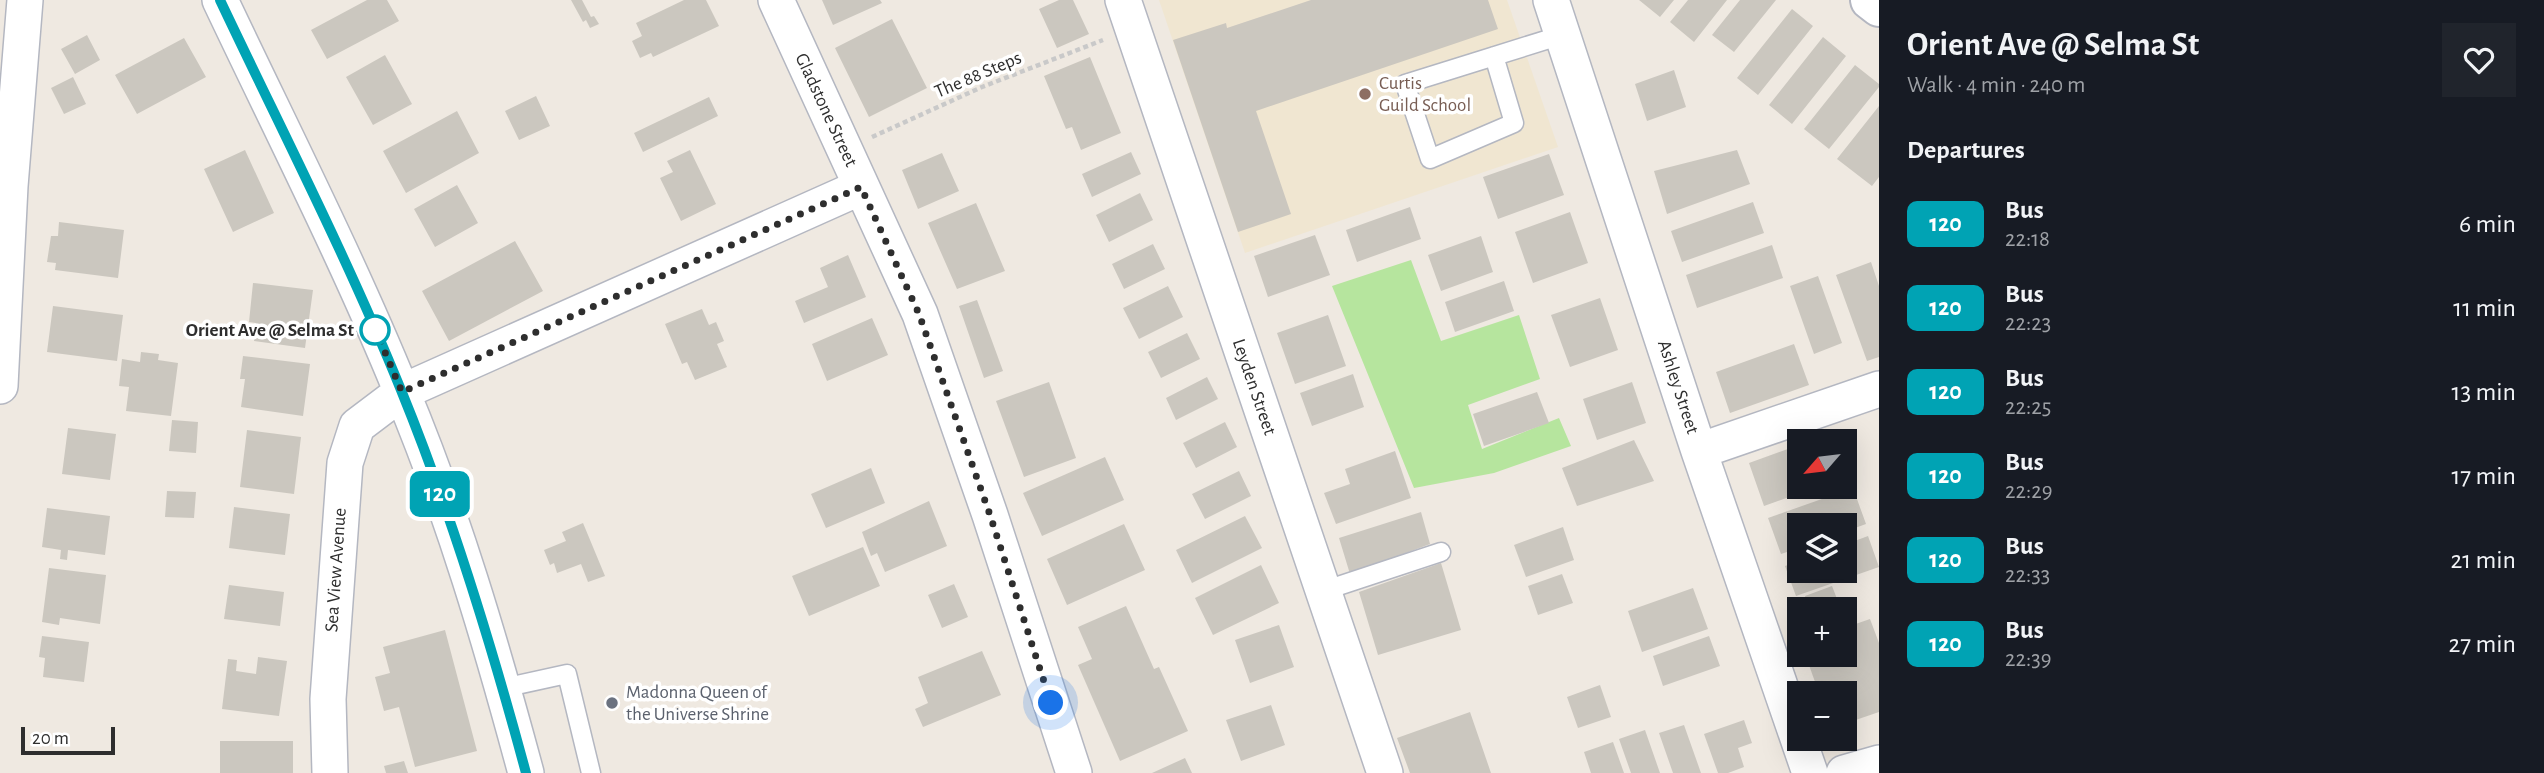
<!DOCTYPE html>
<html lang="en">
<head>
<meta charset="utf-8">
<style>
  body { margin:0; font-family:"Alegreya Sans",sans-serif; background:#20242c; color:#f1f3f6; height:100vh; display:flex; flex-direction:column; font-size:26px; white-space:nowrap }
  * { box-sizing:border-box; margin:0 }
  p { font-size:23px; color:#9ea1a6 }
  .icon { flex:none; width:38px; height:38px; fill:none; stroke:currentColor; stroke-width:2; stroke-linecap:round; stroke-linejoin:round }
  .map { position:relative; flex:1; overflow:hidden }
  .drawer { display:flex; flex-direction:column; background:#171b24; width:665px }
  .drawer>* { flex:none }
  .badge { padding:0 14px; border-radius:10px; font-size:24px; line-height:46px }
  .needle { width:46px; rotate:242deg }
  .buttons { position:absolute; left:1787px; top:429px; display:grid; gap:14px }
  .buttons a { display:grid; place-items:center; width:70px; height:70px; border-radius:0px; background:#171b24; box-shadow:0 7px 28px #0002; font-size:35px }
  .scale { position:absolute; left:21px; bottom:18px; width:94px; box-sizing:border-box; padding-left:7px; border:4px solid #2e2e2e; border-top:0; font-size:19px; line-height:24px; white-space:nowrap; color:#2e2e2e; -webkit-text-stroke:5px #fff; paint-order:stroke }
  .you { position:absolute; width:35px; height:35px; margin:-18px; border:5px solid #fff; border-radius:50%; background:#1a73e8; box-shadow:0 0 0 10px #1a73e833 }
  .map>.badge { position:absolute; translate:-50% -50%; box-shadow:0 0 0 4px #fff }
  h2 { padding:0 28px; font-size:26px; line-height:63px }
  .round { display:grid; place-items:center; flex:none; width:74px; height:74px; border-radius:0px; background:#20242c }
  .overview { display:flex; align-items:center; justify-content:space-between; height:119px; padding:0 28px }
  h1 { font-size:33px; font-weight:700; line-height:52px }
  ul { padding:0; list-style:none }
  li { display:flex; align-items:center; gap:21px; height:84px; padding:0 28px }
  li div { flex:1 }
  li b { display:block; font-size:26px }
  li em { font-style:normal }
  li .badge { min-width:77px; font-weight:700; text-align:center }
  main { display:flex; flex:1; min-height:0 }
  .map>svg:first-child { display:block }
  .education { fill:#f0e6d1 }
  .green { fill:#b6e59e }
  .building { fill:#cbc7bf }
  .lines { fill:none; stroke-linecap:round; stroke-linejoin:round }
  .service-casing { stroke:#b4b7c1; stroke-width:21 }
  .minor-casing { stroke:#b4b7c1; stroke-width:38 }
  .secondary-casing { stroke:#b4b7c1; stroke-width:42 }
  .path { stroke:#c9c9c9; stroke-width:4.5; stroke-dasharray:5 3.5; stroke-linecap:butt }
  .service { stroke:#fff; stroke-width:18 }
  .minor { stroke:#fff; stroke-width:35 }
  .secondary { stroke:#fff; stroke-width:38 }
  .line-casing { stroke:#fff; stroke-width:16 }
  .line { stroke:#00a3b4; stroke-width:10 }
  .walk { stroke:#2e2e2e; stroke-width:7; stroke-dasharray:0 12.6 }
  .education-dot { fill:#8d6e63; stroke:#fff; stroke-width:2.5 }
  .stop-dot { fill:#fff; stroke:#00a3b4; stroke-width:3.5 }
  .worship-dot { fill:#6b7280; stroke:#fff; stroke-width:2.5 }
  .labels { text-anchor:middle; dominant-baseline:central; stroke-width:7; stroke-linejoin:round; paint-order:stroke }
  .street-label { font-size:19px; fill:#2e2e2e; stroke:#fff }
  .education-label { font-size:19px; fill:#785e54; stroke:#fff; text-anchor:start }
  .stop-label { font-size:19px; font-weight:bold; fill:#2e2e2e; stroke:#fff; text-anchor:end }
  .worship-label { font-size:19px; fill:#5b616d; stroke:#fff; text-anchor:start }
</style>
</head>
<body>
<main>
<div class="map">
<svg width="1879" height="773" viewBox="0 0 1879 773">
  <rect width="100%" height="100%" fill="#efe9e1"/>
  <path class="education" d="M1159,0H1507L1558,147L1245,253Z"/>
  <path class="green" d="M1411,260L1441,341L1519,315L1540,379L1468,405L1482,449L1559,418L1571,446L1494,473L1414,488L1332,286Z"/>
  <path class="building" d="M367,0H387L399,21L327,59L311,30Z
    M571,0H582L591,17L594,16L599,24L590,28L586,20L583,22Z
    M684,0H706L719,26L653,57L651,53L640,58L632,41L642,36L636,23Z
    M822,0H880L882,3L833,25Z
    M1059,0H1073L1089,34L1057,48L1039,9Z
    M1311,0H1488L1498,29L1256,111L1291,214L1238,232L1173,40L1226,23L1227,28Z
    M1639,0H1674L1660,17Z
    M1688,0H1727L1694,42L1670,22Z
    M1740,0H1776L1734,52L1712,35Z
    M1792,9L1813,26L1758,95L1737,78Z
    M892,19L927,88L869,117L835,48Z
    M87,35L100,60L75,74L61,49Z
    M1823,37L1846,56L1792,124L1769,105Z
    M184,38L206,77L137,114L115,75Z
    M385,55L412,104L373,125L346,77Z
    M1090,57L1121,133L1081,150L1072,127L1066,129L1044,76Z
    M1855,65L1879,84V87L1829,149L1804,129Z
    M1674,70L1686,107L1647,121L1635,84Z
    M73,77L86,104L64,114L51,88Z
    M536,96L550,126L519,140L505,111Z
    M709,97L718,116L643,152L634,133Z
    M1879,106V177L1872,186L1837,159Z
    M457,111L479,153L406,193L383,151Z
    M245,150L274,213L233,232L204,169Z
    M690,150L716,204L681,221L660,178L673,172L667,161Z
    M1737,150L1750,184L1667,214L1654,171Z
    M1131,152L1141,174L1092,197L1082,174Z
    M942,153L959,191L918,209L902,170Z
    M1549,154L1564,195L1498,219L1483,177Z
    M457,185L478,223L435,247L414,209Z
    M1140,193L1153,220L1109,242L1096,215Z
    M1753,202L1764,233L1682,262L1671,231Z
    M976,203L1005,271L957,289L928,223Z
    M1410,207L1421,239L1357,262L1346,230Z
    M1570,212L1588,263L1533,283L1515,232Z
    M59,222L124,230L118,278L55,270L56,263L47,262L51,236H58Z
    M1315,235L1330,275L1268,297L1254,256Z
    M1481,236L1493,272L1441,291L1428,255Z
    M515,241L543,291L449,341L422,291Z
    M1153,244L1165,269L1124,289L1112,264Z
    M1772,245L1783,278L1697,308L1686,275Z
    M848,255L866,297L804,323L795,301L828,287L820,268Z
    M1871,262L1879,286V357L1867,361L1836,275Z
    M1818,276L1842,343L1814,354L1790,286Z
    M1504,281L1514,311L1455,332L1445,302Z
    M253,283L313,290L305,348L254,341L256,323L249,322Z
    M1168,286L1183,317L1139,339L1123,308Z
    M1600,298L1618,350L1570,367L1551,315Z
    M977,300L1003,371L984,378L959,306Z
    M53,306L123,315L117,361L47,352Z
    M702,309L709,325L716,322L724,341L717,344L727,367L695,380L687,362L682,364L665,324Z
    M1328,315L1346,366L1295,384L1277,333Z
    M872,318L888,355L827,381L812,344Z
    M1187,333L1200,359L1161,378L1148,352Z
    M1794,344L1809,385L1730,413L1716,372Z
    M141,352L159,354L158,360L178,363L171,416L126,411L129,387L119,386L122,359L140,362Z
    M243,356L310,364L303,416L241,407L245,379H240Z
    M1353,374L1364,407L1312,426L1300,393Z
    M1207,377L1218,399L1176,420L1166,398Z
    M1049,382L1076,458L1024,477L996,401Z
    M1632,382L1646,423L1597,440L1583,399Z
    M1537,392L1549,423L1484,446L1473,414Z
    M172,420L198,422L196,453L169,451Z
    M1225,422L1237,447L1196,468L1183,443Z
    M68,428L116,434L110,480L62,474Z
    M247,430L301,437L294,494L240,487Z
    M1634,440L1654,481L1577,506L1562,468Z
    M1799,445V486L1818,487L1764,506L1749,463Z
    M1395,451L1411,498L1336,524L1324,493L1350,484L1345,469Z
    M1105,457L1124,500L1042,536L1023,493Z
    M871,468L885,503L826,528L811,494Z
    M1239,471L1251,496L1205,519L1192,494Z
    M1853,488L1866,524L1844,532V525H1799V548L1781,554L1768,518Z
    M167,491L196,492L194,518L165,517Z
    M929,501L947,546L885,572L877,553L871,556L862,532Z
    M234,507L290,514L285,555L229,548Z
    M47,508L110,516L105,555L68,550L67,560L60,559L61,550L42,547Z
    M1421,512L1430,544L1350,574L1339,538Z
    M1245,516L1262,548L1192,583L1176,550Z
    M583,523L605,576L588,582L581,564L557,573L554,563L550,565L544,550L566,541L562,532Z
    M1124,524L1145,570L1067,605L1047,559Z
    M1563,527L1574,560L1526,577L1514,545Z
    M1868,536L1879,567L1796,596L1785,566L1799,561V570H1844V545Z
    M863,547L880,586L809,616L792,576Z
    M1441,563L1461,630L1378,655L1359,592Z
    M1261,565L1279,603L1213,635L1195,598Z
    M49,568L106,575L100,624L60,618L59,625L42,622Z
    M1562,574L1573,603L1538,615L1528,586Z
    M954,584L968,617L942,628L928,595Z
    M229,585L284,592L280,626L224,619Z
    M1832,586L1841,609H1809L1805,596Z
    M1693,588L1708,629L1642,652L1628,611Z
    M1126,606L1154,669L1159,667L1188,731L1120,761L1078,665L1092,659L1078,627Z
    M1870,619L1879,643V712L1844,724V693H1819L1805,654H1844V628Z
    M1279,625L1294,667L1250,683L1235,640Z
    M445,630L477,751L415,767L399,707L384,711L375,677L390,673L383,647Z
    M42,636L89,642L84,682L43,677L45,658L39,657Z
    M1709,636L1720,666L1663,686L1653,656Z
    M982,651L1001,695L923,727L915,709L928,703L918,677Z
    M258,657L287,661L279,716L222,709L228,659L237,660L236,671L256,674Z
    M1600,685L1611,717L1578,728L1567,697Z
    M1271,705L1285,745L1241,761L1226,720Z
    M1470,712L1491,773H1410L1397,738Z
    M1744,720L1752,743L1738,748L1744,767L1728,773H1718L1704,734Z
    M1684,725L1701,773H1673L1659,733Z
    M1645,730L1660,773H1631L1619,739Z
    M220,741H293V773H220Z
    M1613,742L1624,773H1591L1584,752Z
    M1185,758L1192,773H1152Z
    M404,761L408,773H386L384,766Z"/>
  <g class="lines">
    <g class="service-casing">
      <path id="service" d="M1494,56L1514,123L1430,159L1405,84C1457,68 1510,51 1562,35
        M1323,591L1441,552
        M503,688L567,674L591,773"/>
    </g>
    <g class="minor-casing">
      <path id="minor" d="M220,0C281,129 347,258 401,390C453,514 491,643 526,773
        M776,0L920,314L990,515L1074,773
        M1123,0L1385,773
        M1551,0L1699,451L1810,773
        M0,386L10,186L25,0
        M1699,451L1879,389
        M330,773L328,699L345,463L357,426L402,392L861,187
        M1844,773L1879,763"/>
    </g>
    <g class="secondary-casing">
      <path id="secondary" d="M1870,0L1879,7"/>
    </g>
    <path class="path" d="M872,137L982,87L1103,40"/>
    <use href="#service" class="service"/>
    <use href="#minor" class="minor"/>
    <use href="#secondary" class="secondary"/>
  </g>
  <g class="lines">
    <g class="line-casing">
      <path id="line" d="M220,0C281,129 347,257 401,390C452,515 491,643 526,773"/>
    </g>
    <use href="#line" class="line"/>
    <path class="walk" d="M375,330L373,324L402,392L861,187L919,314L990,515L1051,703"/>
  </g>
  <circle class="education-dot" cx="1365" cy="94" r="7"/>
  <circle class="stop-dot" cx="375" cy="330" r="14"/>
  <circle class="worship-dot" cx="612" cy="703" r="7"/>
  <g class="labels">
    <g class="street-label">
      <text transform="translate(978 75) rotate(-23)">The 88 Steps</text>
      <text transform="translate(826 110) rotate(65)">Gladstone Street</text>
      <text transform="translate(1254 387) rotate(71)">Leyden Street</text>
      <text transform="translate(1678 387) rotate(72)">Ashley Street</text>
      <text transform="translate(336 570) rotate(-86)">Sea View Avenue</text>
    </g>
    <g class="education-label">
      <text x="1379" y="83">Curtis<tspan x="1379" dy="22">Guild School</tspan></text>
    </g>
    <g class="stop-label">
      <text x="354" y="330">Orient Ave @ Selma St</text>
    </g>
    <g class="worship-label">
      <text x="626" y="692">Madonna Queen of<tspan x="626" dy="22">the Universe Shrine</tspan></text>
    </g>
  </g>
</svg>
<div class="buttons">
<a><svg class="needle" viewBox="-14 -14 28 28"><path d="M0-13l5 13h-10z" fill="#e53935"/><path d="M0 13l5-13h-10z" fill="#9ea1a6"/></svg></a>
<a><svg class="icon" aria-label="layers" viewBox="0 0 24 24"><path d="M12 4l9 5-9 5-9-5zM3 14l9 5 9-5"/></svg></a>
<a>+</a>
<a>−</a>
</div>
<div class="scale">20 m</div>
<div class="you" style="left:1051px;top:703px"></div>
<b class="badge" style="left:440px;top:494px;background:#00a3b4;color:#fff">120</b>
</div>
<section class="drawer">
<div class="overview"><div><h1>Orient Ave @ Selma St</h1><p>Walk · 4 min · 240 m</p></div><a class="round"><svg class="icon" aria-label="heart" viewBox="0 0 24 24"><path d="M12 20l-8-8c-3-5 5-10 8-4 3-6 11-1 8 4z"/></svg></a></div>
<h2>Departures</h2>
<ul>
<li><span class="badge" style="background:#00a3b4;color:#fff">120</span><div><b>Bus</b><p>22:18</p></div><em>6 min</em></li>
<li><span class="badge" style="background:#00a3b4;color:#fff">120</span><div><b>Bus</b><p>22:23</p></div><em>11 min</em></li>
<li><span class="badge" style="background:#00a3b4;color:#fff">120</span><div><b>Bus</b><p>22:25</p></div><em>13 min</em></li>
<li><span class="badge" style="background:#00a3b4;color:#fff">120</span><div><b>Bus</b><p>22:29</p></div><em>17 min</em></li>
<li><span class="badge" style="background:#00a3b4;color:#fff">120</span><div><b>Bus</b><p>22:33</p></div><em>21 min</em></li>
<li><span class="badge" style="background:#00a3b4;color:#fff">120</span><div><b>Bus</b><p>22:39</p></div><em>27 min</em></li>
</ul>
</section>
</main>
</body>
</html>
